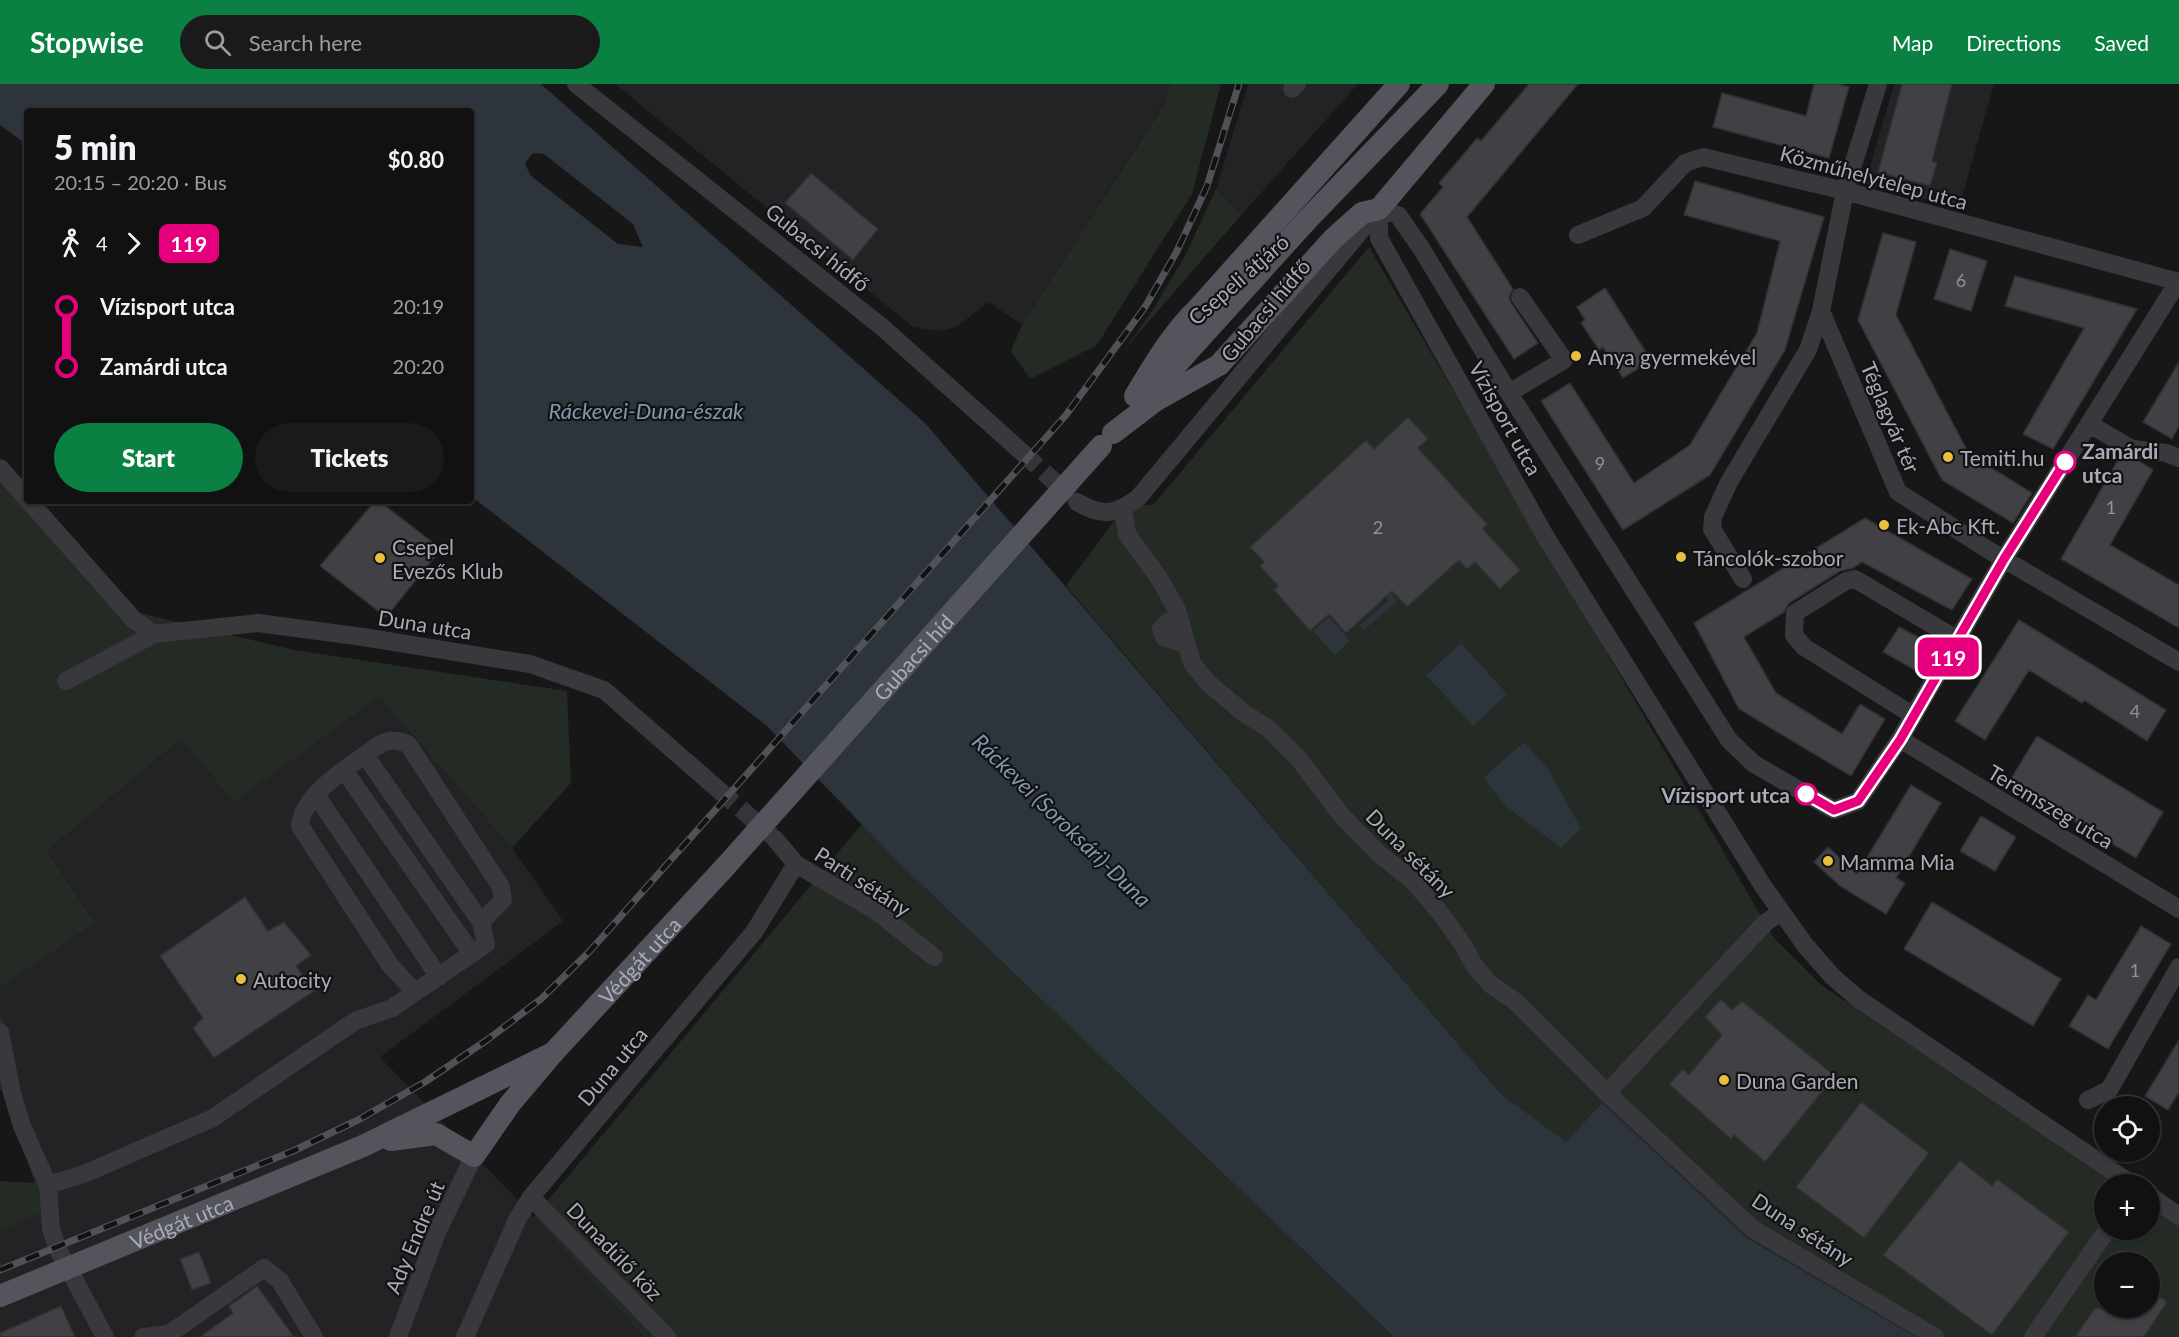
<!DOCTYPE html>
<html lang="en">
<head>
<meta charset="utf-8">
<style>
  body { margin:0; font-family:Lato,sans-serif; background:#1a1a1b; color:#f1f3f6; height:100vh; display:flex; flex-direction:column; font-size:22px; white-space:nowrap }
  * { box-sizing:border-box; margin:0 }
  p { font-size:20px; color:#9c9d9f }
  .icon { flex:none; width:33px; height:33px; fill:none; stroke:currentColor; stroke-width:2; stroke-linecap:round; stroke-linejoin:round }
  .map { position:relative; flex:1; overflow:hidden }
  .side { position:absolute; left:24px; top:24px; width:450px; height:396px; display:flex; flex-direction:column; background:#111112; border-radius:6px; box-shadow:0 2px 4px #0004,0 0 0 2px #303132 }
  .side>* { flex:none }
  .badge { padding:0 12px; border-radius:9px; font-size:21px; line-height:39px }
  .tools { position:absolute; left:2094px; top:1012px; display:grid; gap:12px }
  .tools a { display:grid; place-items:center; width:66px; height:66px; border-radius:50%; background:#111112; box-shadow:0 2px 4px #0004,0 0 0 2px #303132; font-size:30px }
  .map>.badge { position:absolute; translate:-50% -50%; box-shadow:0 0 0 3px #fff }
  .legs { display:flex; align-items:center; gap:9px; height:66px; padding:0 30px; font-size:20px }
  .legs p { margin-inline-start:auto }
  .overview { display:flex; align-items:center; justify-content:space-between; height:102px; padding:0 30px }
  h1 { font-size:33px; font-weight:800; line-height:45px }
  .primary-button { display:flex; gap:12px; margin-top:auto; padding:12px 30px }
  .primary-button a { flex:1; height:69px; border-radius:36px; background:#0b8043; color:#fff; font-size:24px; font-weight:800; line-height:69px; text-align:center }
  .primary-button a+a { background:#1a1a1b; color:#f1f3f6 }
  ul { padding:0 30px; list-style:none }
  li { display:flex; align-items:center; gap:21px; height:60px; font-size:22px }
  li i { display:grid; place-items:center; width:9px; height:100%; margin:0 8px; background:currentColor }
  li i::after { content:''; width:15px; height:15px; margin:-8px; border:4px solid; border-radius:50%; background:#111112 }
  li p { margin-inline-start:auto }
  li:first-child i { background:linear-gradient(#0000 50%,currentColor 0) }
  li:last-child i { background:linear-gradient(currentColor 50%,#0000 0) }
  header { display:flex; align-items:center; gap:36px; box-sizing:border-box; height:84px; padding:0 30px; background:#0b8043; color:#fff }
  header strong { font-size:28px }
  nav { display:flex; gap:33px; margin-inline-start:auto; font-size:21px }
  .search { width:420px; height:54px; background:#1a1a1b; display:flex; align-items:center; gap:15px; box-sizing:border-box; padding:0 21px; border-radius:33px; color:#9c9d9f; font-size:22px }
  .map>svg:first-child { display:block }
  .built { fill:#232325 }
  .green { fill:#232b24; fill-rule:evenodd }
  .water { fill:#2d343c }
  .pier { fill:#171718 }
  .building { fill:#414145; stroke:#313134; stroke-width:1.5 }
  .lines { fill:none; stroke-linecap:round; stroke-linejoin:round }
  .minor-tunnel { stroke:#343538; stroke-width:18; stroke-dasharray:18 9; stroke-linecap:butt }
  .minor { stroke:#38383d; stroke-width:18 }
  .major { stroke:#54555c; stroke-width:22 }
  .rail-casing { stroke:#515258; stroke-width:7 }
  .rail { stroke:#121213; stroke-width:4.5; stroke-dasharray:14; stroke-linecap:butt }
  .major-bridge { stroke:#54555c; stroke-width:22 }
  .line-1-casing { stroke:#fff; stroke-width:14 }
  .line-1 { stroke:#e6007e; stroke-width:9 }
  .poi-dot { fill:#e9c03e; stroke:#121213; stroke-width:2 }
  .stop-1-dot { fill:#fff; stroke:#e6007e; stroke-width:3 }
  .labels { text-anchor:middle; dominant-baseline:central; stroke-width:4.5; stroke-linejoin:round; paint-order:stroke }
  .number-label { font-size:18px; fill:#8f919b }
  .street-label { font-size:21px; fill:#a9acb8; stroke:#121213 }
  .poi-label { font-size:21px; fill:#a9acb8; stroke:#121213; text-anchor:start }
  .stop-label { font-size:21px; font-weight:bold; fill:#a9acb8; stroke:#121213; text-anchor:start }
  .water-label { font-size:22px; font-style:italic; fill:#8296b1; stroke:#121213 }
</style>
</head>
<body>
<header>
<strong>Stopwise</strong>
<div class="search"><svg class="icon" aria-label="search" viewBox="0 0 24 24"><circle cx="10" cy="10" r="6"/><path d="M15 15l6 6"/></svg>Search here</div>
<nav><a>Map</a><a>Directions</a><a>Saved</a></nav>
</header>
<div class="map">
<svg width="2179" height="1253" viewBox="0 0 2179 1253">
  <rect width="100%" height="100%" fill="#171718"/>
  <path class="built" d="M615,0H1170L1166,16L1022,241L989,218L956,243L938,247L913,243Z
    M1248,0H1358L1242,130L1216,105Z
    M1894,0H1994L1959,124L1865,100Z
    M379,613L512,764L563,837L380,973L534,1133L644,1253H0V1147L47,1127L0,922V904L95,839L47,767L181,655L234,717Z"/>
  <path class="green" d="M1170,0H1221L1192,110L1097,261L1030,295L1011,267L1022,241L1166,17Z
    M1216,105L1242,130L1124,266L1152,227L1185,172Z
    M1369,163L1774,854L1821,901L2120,1101H2104V1146H2150V1120L2179,1139V1253H1916L1747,1154L1602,1020L1566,1059L1501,1010L1066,502L1123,425L1154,420ZM2104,1179H2150V1224H2104Z
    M0,394L123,525L294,566L567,607L571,699L512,764L379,613L234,718L181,655L47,767L95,839L0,904Z
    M862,740L902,782L1394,1253H644L534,1133Z
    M0,922L47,1127L0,1147V1097L35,1099L2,1006H0Z"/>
  <path class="water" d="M0,0H541L925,339L1501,1010L1566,1058L1602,1019L1747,1154L1916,1253H1394L902,782L767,642L471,412V27H27V61L0,41Z
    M1387,505L1397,517L1364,546L1360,542L1389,516L1383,509Z
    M1329,533L1350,557L1335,571L1313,547Z
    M1461,559L1507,610L1473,642L1426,591Z
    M1524,658L1548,685L1581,744L1561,764L1506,722L1483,694Z"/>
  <path class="pier" d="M533,69L544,70L633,140L643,163L618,160L530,91L525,79Z"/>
  <path class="building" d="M1529,0H1578L1467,133L1513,205L1509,213L1511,219L1538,259L1514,275L1420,130L1443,103L1439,99L1458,77L1477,54L1481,57Z
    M1814,0H1839L1849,3L1829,74L1713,43L1722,9L1806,32Z
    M1902,0H1952L1932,77L1937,79L1930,102L1878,88Z
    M811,89L878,145L853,176L785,119Z
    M1695,97L1824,133L1785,266L1710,391L1623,446L1541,317L1570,299L1634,399L1690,361L1757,249L1780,157L1684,131Z
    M1883,149L1916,158L1896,231L1969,370L2032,409L2013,439L1942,396L1858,236Z
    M1950,165L1987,177L1971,227L1934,215Z
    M2015,192L2137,225L2053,365L2023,350L2084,244L2005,222Z
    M1605,204L1651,276L1623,294L1603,263L1599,266L1581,239L1585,236L1577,223Z
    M2179,278V342L2172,355L2143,338Z
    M1408,333L1428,355L1418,364L1487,440L1483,445L1520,486L1500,505L1475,478L1467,485L1459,476L1407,523L1392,507L1346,549L1329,530L1310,547L1274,506L1278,502L1260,482L1264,478L1250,463L1366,356L1374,365Z
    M2121,371L2130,376L2139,377L2153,386L2110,461L2179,501V544L2061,475Z
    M375,417H379L441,465L386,533L320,482Z
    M1865,434L1972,495L1952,526L1862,478L1853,484L1840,487L1789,519L1784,528L1744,553L1776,609L1842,650L1860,620L1885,635L1851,692L1739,625L1694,539Z
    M2019,536L2166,626L2147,657L2084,616L2082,619L2029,586L1985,656L1955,637Z
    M1899,543L1939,564L1924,591L1883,568Z
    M2037,652L2163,728L2136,774L2009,698Z
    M1911,701L1941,719L1896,794L1905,799L1886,830L1840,802L1814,778L1828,763L1857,790Z
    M1981,732L2016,753L1995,787L1960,767Z
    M245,813L268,847L284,838L311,871L296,882L314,907L214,974L193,944L203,934L160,872Z
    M1932,818L2061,895L2033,942L1904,865Z
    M2141,842L2171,860L2108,965L2069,942L2088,911L2096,916Z
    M1721,915L1732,926L1742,917L1835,992L1765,1078L1734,1051L1731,1055L1669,1000L1683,985L1689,991L1722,951L1705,933Z
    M2179,956V1008L2168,1026L2145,1012Z
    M1861,1018L1929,1069L1864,1154L1796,1103Z
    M1960,1076L1992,1102L1997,1095L2069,1148L1992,1251L1883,1171Z
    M199,1168L211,1199L192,1206L180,1175Z
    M257,1202L294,1253H200L233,1229L229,1222Z
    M2150,1206L2167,1218L2144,1253H2075L2095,1224H2150Z
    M61,1222L75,1253H0V1249Z"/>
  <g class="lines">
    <path class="minor-tunnel" d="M1024,370L1071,413
      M720,707L772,752"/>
    <path class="minor" d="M576,0L882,243L1024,370
      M1292,5L1297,0
      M1379,125L1398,131L1421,164L1509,309L1729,656L1754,680L1834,726L1858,717L1900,655L2004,475L2178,198
      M1379,125V154L1544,450L1763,802L1805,861L1832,892L1857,914L2133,1101
      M1578,151L1643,124L1685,79L1703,73L1845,107L2179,198
      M1821,227L1898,408L1990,467L2179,578
      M1509,309L1564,276L1520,213
      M2089,340L2132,365L2166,369L2179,374
      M0,384L27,415
      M29,417L134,536L154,550
      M1077,418C1102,433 1115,431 1138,414L1379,125
      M1123,425L1127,450L1159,494L1177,526L1192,579L1208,599L1244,629L1269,645L1298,674L1342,732L1378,769L1413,797L1441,830L1462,859L1474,881L1490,900L1516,918L1607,1009L1753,1145L1935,1253
      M1743,495L1712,445L1713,433L1729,398L1808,266L1821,227L1845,107L1878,0
      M1181,542L1174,537H1169L1161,545L1164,553L1185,560
      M66,597L154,550L258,539L363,553L530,580L604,606L720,707
      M1914,632L1804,563L1794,551L1795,529L1846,497L1855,495L1958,556
      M1900,655L2179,825
      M365,671C343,686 302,713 300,742L390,881L415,908
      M344,686L472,870
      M316,711L439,893
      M775,755L796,780L876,827L934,873
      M0,948L12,1009L22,1042L48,1101
      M1607,1009L1765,839L1780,829
      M2088,1016L2109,1006L2179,883
      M2150,1112L2179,1132
      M531,1113L667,1253
      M105,1253L57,1163L51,1145L48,1101L84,1090L213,1034L355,937L392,924L486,860L481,838L503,816L501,803L408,660C388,652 381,659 365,671L481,838
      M143,1253L169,1250L264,1184L280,1197L314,1253
      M398,1253L438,1146L474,1072
      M465,1253L517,1136L531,1113L754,848L796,780
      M2033,1253L2107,1146"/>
    <g class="major">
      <path d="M1200,222L1399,0"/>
      <path d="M1135,312C1156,277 1178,239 1211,213"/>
      <path d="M1145,315L1308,135L1438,0"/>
      <path d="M1113,349L1155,317L1219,281L1333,155L1362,129L1379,125L1484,0"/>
      <path id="s1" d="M391,1056L436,1050L474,1072L510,1020L553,969L725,783"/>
      <path id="s2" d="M0,1212L363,1062L553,969"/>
    </g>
    <g class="rail-casing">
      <path id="rail" d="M0,1186L293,1067L358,1036L425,998L487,956L541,915L589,868L1066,331L1145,223L1177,167L1207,102L1239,0"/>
    </g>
    <use href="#rail" class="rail"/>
    <path class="major-bridge" id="s3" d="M725,783L1101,362"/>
  </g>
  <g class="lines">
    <g class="line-1-casing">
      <path id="line-1" d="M1806,710L1834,726L1858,717L1900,656L2004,475L2065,378"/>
    </g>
    <use href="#line-1" class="line-1"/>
  </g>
  <g class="poi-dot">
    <circle cx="1576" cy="272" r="6"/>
    <circle cx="1948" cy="373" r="6"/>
    <circle cx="1884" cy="441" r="6"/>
    <circle cx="1681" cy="473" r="6"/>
    <circle cx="380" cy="474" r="6"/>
    <circle cx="1828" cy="777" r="6"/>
    <circle cx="241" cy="895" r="6"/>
    <circle cx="1724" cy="996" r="6"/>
  </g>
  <g class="stop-1-dot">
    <circle cx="2065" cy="378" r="10"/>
    <circle cx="1806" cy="710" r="10"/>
  </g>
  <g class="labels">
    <g class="number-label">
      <text x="1961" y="196">6</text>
      <text x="1600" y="379">9</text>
      <text x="2111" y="423">1</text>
      <text x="1378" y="443">2</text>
      <text x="2135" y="627">4</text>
      <text x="2135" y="886">1</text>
    </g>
    <g class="street-label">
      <text transform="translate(1874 93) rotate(15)">Közműhelytelep utca</text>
      <text transform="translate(818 163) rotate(39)">Gubacsi hídfő</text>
      <text transform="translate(1238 195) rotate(-41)">Csepeli átjáró</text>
      <text transform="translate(1265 226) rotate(-50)">Gubacsi hídfő</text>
      <text transform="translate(1891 333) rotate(67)">Téglagyár tér</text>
      <text transform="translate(1506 334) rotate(61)">Vízisport utca</text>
      <text transform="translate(425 540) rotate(9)">Duna utca</text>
      <text stroke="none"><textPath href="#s3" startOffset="282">Gubacsi híd</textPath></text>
      <text transform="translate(2051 722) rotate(31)">Teremszeg utca</text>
      <text transform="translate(1411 769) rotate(45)">Duna sétány</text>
      <text transform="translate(863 797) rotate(33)">Parti sétány</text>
      <text stroke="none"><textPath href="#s1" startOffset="346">Védgát utca</textPath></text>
      <text transform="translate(612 982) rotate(-50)">Duna utca</text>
      <text stroke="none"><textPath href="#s2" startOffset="196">Védgát utca</textPath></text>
      <text transform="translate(1803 1145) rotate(33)">Duna sétány</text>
      <text transform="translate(414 1153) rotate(-67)">Ady Endre út</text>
      <text transform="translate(615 1167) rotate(46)">Dunadűlő köz</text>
    </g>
    <g class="poi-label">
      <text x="1588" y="272">Anya gyermekével</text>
      <text x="1960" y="373">Temiti.hu</text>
      <text x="1896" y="441">Ek-Abc Kft.</text>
      <text x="392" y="462">Csepel<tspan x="392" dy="24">Evezős Klub</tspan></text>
      <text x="1693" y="473">Táncolók-szobor</text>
      <text x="1840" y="777">Mamma Mia</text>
      <text x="253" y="895">Autocity</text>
      <text x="1736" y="996">Duna Garden</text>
    </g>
    <g class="stop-label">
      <text x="2082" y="366">Zamárdi<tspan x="2082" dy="24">utca</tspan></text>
      <text x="1790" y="710" text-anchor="end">Vízisport utca</text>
    </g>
    <g class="water-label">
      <text x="646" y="326">Ráckevei-Duna-észak</text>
      <text transform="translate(1062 736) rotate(44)">Ráckevei (Soroksári)-Duna</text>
    </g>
  </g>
</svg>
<div class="tools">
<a><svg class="icon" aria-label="locate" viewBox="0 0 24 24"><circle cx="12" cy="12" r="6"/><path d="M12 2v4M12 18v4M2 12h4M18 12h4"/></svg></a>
<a>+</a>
<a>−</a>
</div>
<b class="badge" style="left:1948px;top:573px;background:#e6007e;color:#fff">119</b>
<section class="side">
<div class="overview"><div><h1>5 min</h1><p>20:15 – 20:20 · Bus</p></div><b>$0.80</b></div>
<div class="legs"><svg class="icon" aria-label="walk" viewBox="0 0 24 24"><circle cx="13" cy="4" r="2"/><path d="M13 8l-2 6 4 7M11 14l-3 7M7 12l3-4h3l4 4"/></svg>4<svg class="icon" aria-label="forward" viewBox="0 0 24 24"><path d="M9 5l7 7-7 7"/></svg><b class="badge" style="background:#e6007e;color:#fff">119</b></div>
<ul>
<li><i style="color:#e6007e"></i><b>Vízisport utca</b><p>20:19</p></li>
<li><i style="color:#e6007e"></i><b>Zamárdi utca</b><p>20:20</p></li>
</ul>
<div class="primary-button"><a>Start</a><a>Tickets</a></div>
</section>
</div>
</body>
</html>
